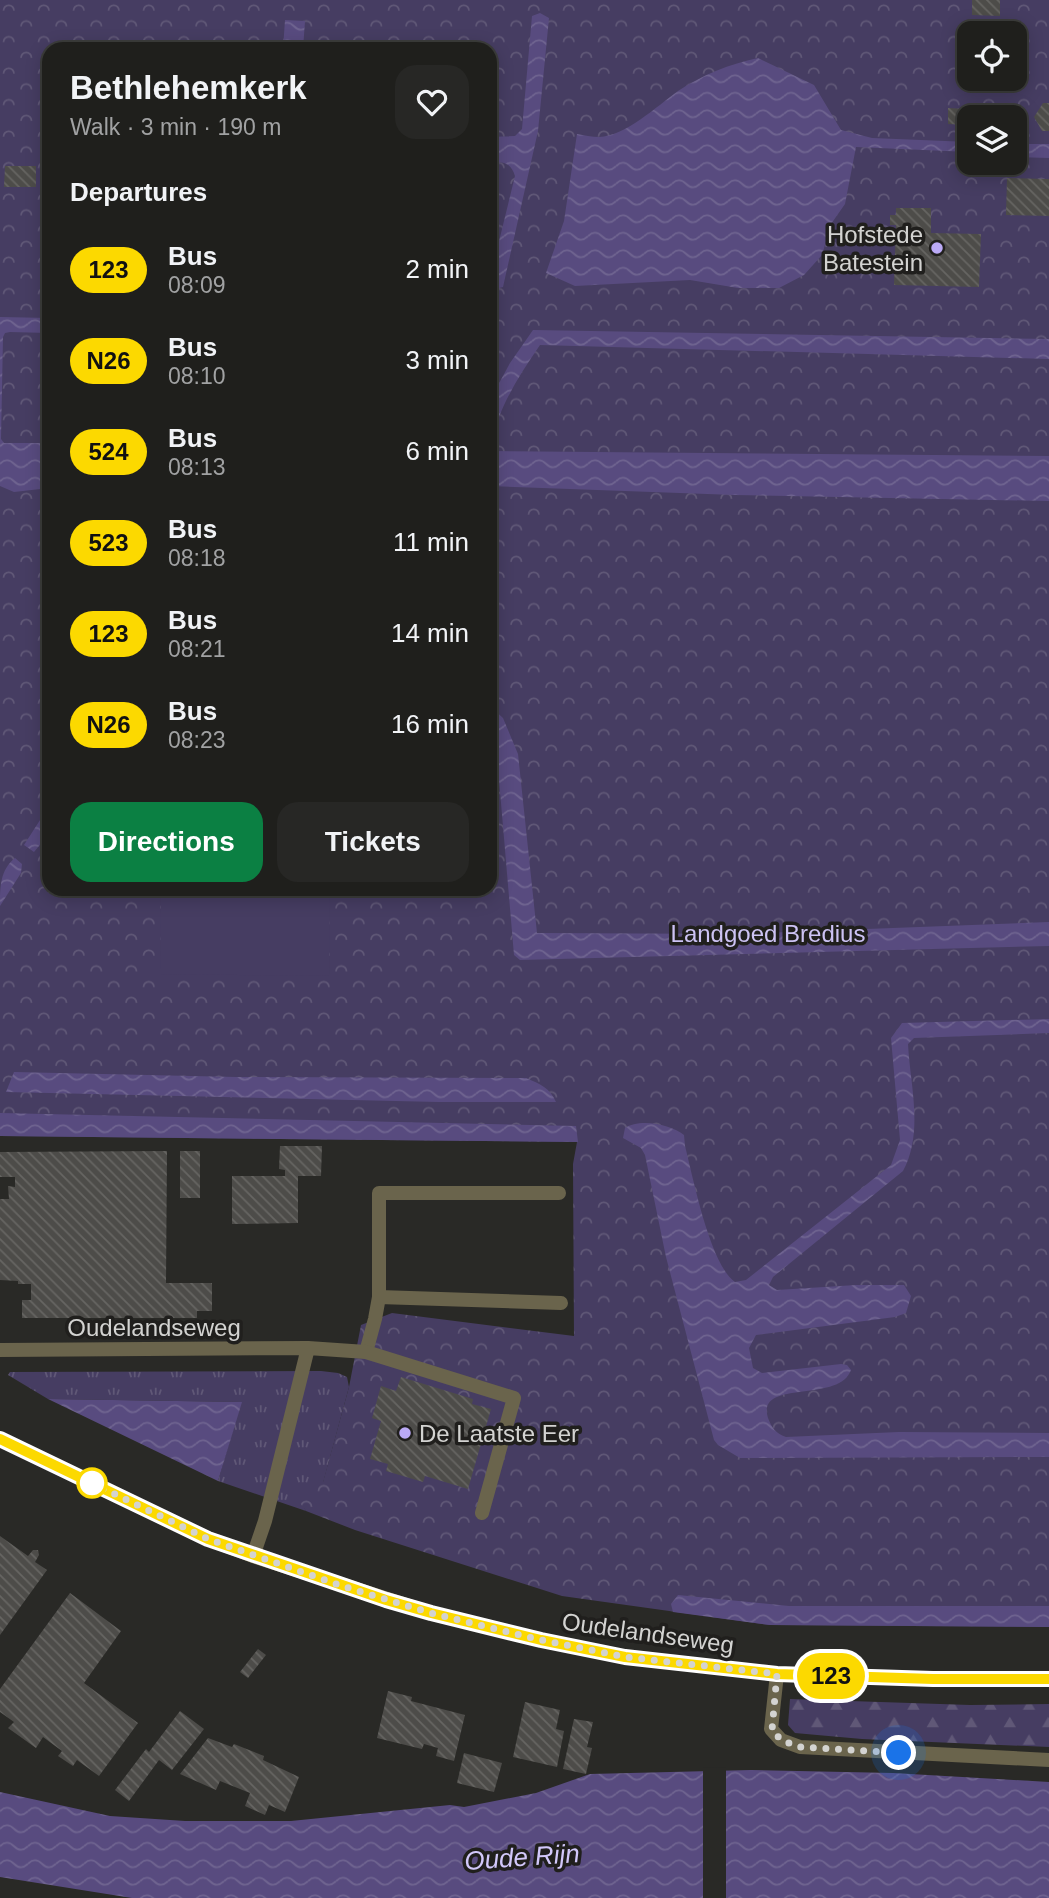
<!DOCTYPE html>
<html lang="en">
<head>
<meta charset="utf-8">
<style>
  body { margin:0; font-family:Helvetica,sans-serif; background:#272725; color:#f1f3f6; height:100vh; display:flex; flex-direction:column; font-size:26px; white-space:nowrap }
  * { box-sizing:border-box; margin:0 }
  p { font-size:23px; color:#a1a2a3 }
  .icon { flex:none; width:38px; height:38px; fill:none; stroke:currentColor; stroke-width:2; stroke-linecap:round; stroke-linejoin:round }
  .map { position:relative; flex:1; overflow:hidden }
  .sheet { position:absolute; left:42px; top:42px; width:455px; height:854px; display:flex; flex-direction:column; background:#1f1f1c; border-radius:21px; box-shadow:0 4px 18px #0003,0 0 0 2px #3c3d3b }
  .sheet>* { flex:none }
  .badge { padding:0 14px; border-radius:23px; font-size:24px; line-height:46px }
  .controls { position:absolute; left:957px; top:21px; display:grid; gap:14px }
  .controls a { display:grid; place-items:center; width:70px; height:70px; border-radius:14px; background:#1f1f1c; box-shadow:0 4px 18px #0003,0 0 0 2px #3c3d3b; font-size:35px }
  .you { position:absolute; width:35px; height:35px; margin:-18px; border:5px solid #fff; border-radius:50%; background:#1a73e8; box-shadow:0 0 0 10px #1a73e833 }
  .map>.badge { position:absolute; translate:-50% -50%; box-shadow:0 0 0 4px #fff }
  h2 { padding:0 28px; font-size:26px; line-height:63px }
  .round { display:grid; place-items:center; flex:none; width:74px; height:74px; border-radius:21px; background:#272725 }
  .overview { display:flex; align-items:center; justify-content:space-between; height:119px; padding:0 28px }
  h1 { font-size:33px; font-weight:700; line-height:52px }
  .cta { display:flex; gap:14px; margin-top:auto; padding:14px 28px }
  .cta a { flex:1; height:80px; border-radius:21px; background:#0b8043; color:#fff; font-size:28px; font-weight:700; line-height:80px; text-align:center }
  .cta a+a { background:#272725; color:#f1f3f6 }
  ul { padding:0; list-style:none }
  li { display:flex; align-items:center; gap:21px; height:91px; padding:0 28px }
  li div { flex:1 }
  li b { display:block; font-size:26px }
  li em { font-style:normal }
  li .badge { min-width:77px; font-weight:700; text-align:center }
  .map>svg:first-child { display:block }
  .grass { fill:url(#grass-tufts) }
  .forest { fill:url(#forest-firs) }
  .park { fill:url(#park-crowns); fill-rule:evenodd }
  .pitch { fill:#463d62 }
  .water { fill:url(#water-waves) }
  .pier { fill:#292926 }
  .building { fill:url(#building-back-hatch) }
  .lines { fill:none; stroke-linecap:round; stroke-linejoin:round }
  .service { stroke:#6a644c; stroke-width:14 }
  .minor { stroke:#6a644c; stroke-width:14 }
  .secondary { stroke:#8f865e; stroke-width:14 }
  .line-casing { stroke:#fff; stroke-width:16 }
  .line { stroke:#fcd900; stroke-width:10 }
  .walk { stroke:#d3d3d1; stroke-width:7; stroke-dasharray:0 12.6 }
  .poi-dot { fill:#bbaaf6; stroke:#201f1d; stroke-width:2.5 }
  .stop-dot { fill:#fff; stroke:#fcd900; stroke-width:3.5 }
  .labels { text-anchor:middle; dominant-baseline:central; stroke-width:7; stroke-linejoin:round; paint-order:stroke }
  .poi-label { font-size:24px; fill:#d3d3d1; stroke:#201f1d; text-anchor:end }
  .park-label { font-size:24px; fill:#cdc3f4; stroke:#201f1d }
  .street-label { font-size:24px; fill:#d3d3d1; stroke:#201f1d }
  .water-label { font-size:26px; font-style:italic; fill:#d2c8fa; stroke:#201f1d }
</style>
</head>
<body>
<div class="map">
<svg width="1049" height="1898" viewBox="0 0 1049 1898">
  <defs>
    <pattern id="grass-tufts" width="24" height="20" patternUnits="userSpaceOnUse" patternTransform="scale(1.75)"><rect width="24" height="20" fill="#463d62"/><path d="M3 7l-1-3M5 7V3M7 7l1-3M15 17l-1-3M17 17v-4M19 17l1-3" fill="none" stroke="#605877"/></pattern>
    <pattern id="forest-firs" width="22" height="20" patternUnits="userSpaceOnUse" patternTransform="scale(1.75)"><rect width="22" height="20" fill="#463d62"/><path d="M5 1l3.5 6h-7zM16 11l3.5 6h-7z" fill="#605877"/></pattern>
    <pattern id="park-crowns" width="20" height="18" patternUnits="userSpaceOnUse" patternTransform="scale(1.75)"><rect width="20" height="18" fill="#463d62"/><path d="M2 6a3 3 0 1 1 6 0M12 15a3 3 0 1 1 6 0" fill="none" stroke="#605877"/></pattern>
    <pattern id="water-waves" width="16" height="10" patternUnits="userSpaceOnUse" patternTransform="scale(1.75)"><rect width="16" height="10" fill="#584b7f"/><path d="M0 5q4-4 8 0t8 0" fill="none" stroke="#6f6490"/></pattern>
    <pattern id="building-back-hatch" width="6" height="6" patternUnits="userSpaceOnUse" patternTransform="scale(1.75)"><rect width="6" height="6" fill="#4d4c49"/><path d="M-1 5l2 2M0 0l6 6M5-1l2 2" fill="none" stroke="#666562"/></pattern>
  </defs>
  <rect width="100%" height="100%" fill="#292926"/>
  <path class="grass" d="M321,1371L338,1373L347,1377L349,1387L323,1483L301,1502L306,1511L218,1481L241,1402L48,1399L8,1375L10,1372Z"/>
  <path class="forest" d="M790,1699L970,1705L1049,1704V1747L862,1739L795,1733L788,1725Z"/>
  <path class="park" d="M0,0H1049V1627L770,1625L562,1596L355,1530L306,1511L300,1503L311,1480L323,1482L349,1387L361,1325L392,1313L574,1336L573,1164L577,1142L0,1136ZM970,33H1015V79H970ZM49,49H490V889H49ZM970,117H1015V163H970Z"/>
  <path class="pitch" d="M161,889H330L329,976L160,974Z"/>
  <path class="water" d="M540,13L549,18L538,131L503,287L495,289L490,285V278L515,176C511,162 503,162 490,162V137L515,136L522,129L532,16Z
    M285,20L305,21L303,49H283Z
    M758,58L814,85L841,130L872,138L969,142V152L856,147L845,204L831,224L822,255L804,275L779,288H738L690,280L575,286L546,273L564,221L577,134C584,135 592,137 599,137C626,136 657,106 678,91C702,75 730,64 758,58Z
    M1015,144H1049V158L1015,157Z
    M0,317L49,318V333L10,332L5,333L3,337L1,439L4,443H49V488L14,492L0,486Z
    M533,330L1049,339V359L540,345C518,377 497,410 490,448V400L510,363Z
    M490,451L1049,456V501L735,495L490,486Z
    M490,700L491,707L503,718L518,754L537,933L739,934L1049,922V946L520,960L514,955L497,756L490,745Z
    M49,806V834L34,852L24,845Z
    M15,858L22,864L21,873L0,906C0,887 0,870 15,858Z
    M1049,1019V1033L914,1038L908,1044C910,1085 924,1132 903,1171L773,1277L769,1285L777,1290L856,1285H904L911,1296L906,1313L895,1317L756,1335L749,1348L753,1368L762,1373L841,1364L847,1365L851,1370C839,1404 756,1378 768,1418C772,1428 775,1433 786,1437L899,1432L1049,1433V1457L740,1458L718,1445L714,1440L666,1257L645,1155L641,1148L623,1138L625,1128C639,1118 671,1124 684,1135L685,1146C693,1177 710,1265 735,1282L746,1280L891,1165L900,1140L891,1038L902,1023Z
    M14,1072L236,1077L526,1078C540,1084 550,1088 556,1102H439L6,1092Z
    M0,1113L576,1126L578,1142L0,1136Z
    M48,1399L242,1402L218,1481Z
    M678,1595L789,1606H1049V1627L770,1625L673,1612L671,1604Z
    M751,1770L893,1773L1049,1782V1898H132L0,1877V1792L110,1816L185,1821H291L450,1805L464,1807L536,1793L590,1774Z"/>
  <path class="pier" d="M726,1767V1898H703V1768Z"/>
  <path class="building" d="M972,0H1000V16L972,15Z
    M1043,103H1049V131H1042L1034,117Z
    M948,108L967,109L965,125L948,124Z
    M5,166H36V187H4Z
    M1007,178L1049,179V216L1006,215Z
    M896,208H931V233L981,234L979,287L894,285L896,225H890V215H896Z
    M280,1146H322L321,1176H298V1223L232,1224V1176H285V1170L279,1169Z
    M167,1151L166,1283H212V1311H197V1318H22V1300H31V1284H18V1281L0,1280V1199H9L8,1186L15,1187V1177H0V1152Z
    M180,1151H200V1198H180Z
    M401,1377L473,1399L472,1404L491,1409L468,1489L425,1476L423,1482L386,1471L388,1464L370,1459L381,1421L372,1418L381,1386L396,1391Z
    M0,1536L28,1556L33,1550H38L39,1555L35,1562L47,1570L0,1635Z
    M70,1593L121,1631L84,1683L138,1723L99,1776L77,1760L73,1766L58,1756L62,1751L43,1737L36,1748L8,1728L14,1722L0,1712V1689Z
    M258,1649L266,1655L248,1678L240,1672Z
    M388,1691L412,1697L411,1701L465,1715L454,1761L436,1756L438,1748L424,1744L422,1749L377,1738Z
    M525,1702L560,1710L556,1729L564,1731L557,1767L513,1757Z
    M180,1711L204,1729L172,1770L159,1760L129,1801L115,1790L146,1749L149,1752Z
    M574,1719L593,1722L587,1747L592,1748L586,1774L563,1769Z
    M208,1738L232,1747L234,1744L264,1756L263,1760L299,1777L285,1812L269,1805L265,1815L245,1806L250,1793L220,1781L216,1790L180,1774Z
    M464,1753L502,1763L494,1792L457,1783Z"/>
  <g class="lines">
    <path class="service" d="M379,1297L561,1303
      M366,1352L375,1319L379,1297V1193H559"/>
    <path class="minor" d="M0,1350L308,1348L366,1352L514,1398L482,1513
      M253,1556L265,1521L308,1348
      M777,1674L771,1729L781,1740L800,1747L1049,1760"/>
    <path class="secondary" d="M0,1439L208,1539L253,1556L431,1613L541,1640L625,1657L777,1674L933,1679H1049"/>
  </g>
  <g class="lines">
    <g class="line-casing">
      <path id="line" d="M0,1439L208,1539L386,1600L431,1613L541,1640L625,1657L777,1674L933,1679H1049"/>
    </g>
    <use href="#line" class="line"/>
    <path class="walk" d="M92,1483L208,1539L342,1586L431,1613L541,1640L625,1657L777,1674L772,1730L781,1740L800,1747L899,1753"/>
  </g>
  <g class="poi-dot">
    <circle cx="937" cy="248" r="7"/>
    <circle cx="405" cy="1433" r="7"/>
  </g>
  <circle class="stop-dot" cx="92" cy="1483" r="14"/>
  <g class="labels">
    <g class="poi-label">
      <text x="923" y="234">Hofstede<tspan x="923" dy="28">Batestein</tspan></text>
      <text x="419" y="1433" text-anchor="start">De Laatste Eer</text>
    </g>
    <g class="park-label">
      <text x="768" y="933">Landgoed Bredius</text>
    </g>
    <g class="street-label">
      <text x="154" y="1327">Oudelandseweg</text>
      <text transform="translate(648 1633) rotate(8)">Oudelandseweg</text>
    </g>
    <g class="water-label">
      <text transform="translate(522 1857) rotate(-4)">Oude Rijn</text>
    </g>
  </g>
</svg>
<div class="controls">
<a><svg class="icon" aria-label="locate" viewBox="0 0 24 24"><circle cx="12" cy="12" r="6"/><path d="M12 2v4M12 18v4M2 12h4M18 12h4"/></svg></a>
<a><svg class="icon" aria-label="layers" viewBox="0 0 24 24"><path d="M12 4l9 5-9 5-9-5zM3 14l9 5 9-5"/></svg></a>
</div>
<div class="you" style="left:899px;top:1753px"></div>
<b class="badge" style="left:831px;top:1676px;background:#fcd900;color:#111">123</b>
<section class="sheet">
<div class="overview"><div><h1>Bethlehemkerk</h1><p>Walk · 3 min · 190 m</p></div><a class="round"><svg class="icon" aria-label="heart" viewBox="0 0 24 24"><path d="M12 20l-8-8c-3-5 5-10 8-4 3-6 11-1 8 4z"/></svg></a></div>
<h2>Departures</h2>
<ul>
<li><span class="badge" style="background:#fcd900;color:#111">123</span><div><b>Bus</b><p>08:09</p></div><em>2 min</em></li>
<li><span class="badge" style="background:#fcd900;color:#111">N26</span><div><b>Bus</b><p>08:10</p></div><em>3 min</em></li>
<li><span class="badge" style="background:#fcd900;color:#111">524</span><div><b>Bus</b><p>08:13</p></div><em>6 min</em></li>
<li><span class="badge" style="background:#fcd900;color:#111">523</span><div><b>Bus</b><p>08:18</p></div><em>11 min</em></li>
<li><span class="badge" style="background:#fcd900;color:#111">123</span><div><b>Bus</b><p>08:21</p></div><em>14 min</em></li>
<li><span class="badge" style="background:#fcd900;color:#111">N26</span><div><b>Bus</b><p>08:23</p></div><em>16 min</em></li>
</ul>
<div class="cta"><a>Directions</a><a>Tickets</a></div>
</section>
</div>
</body>
</html>
